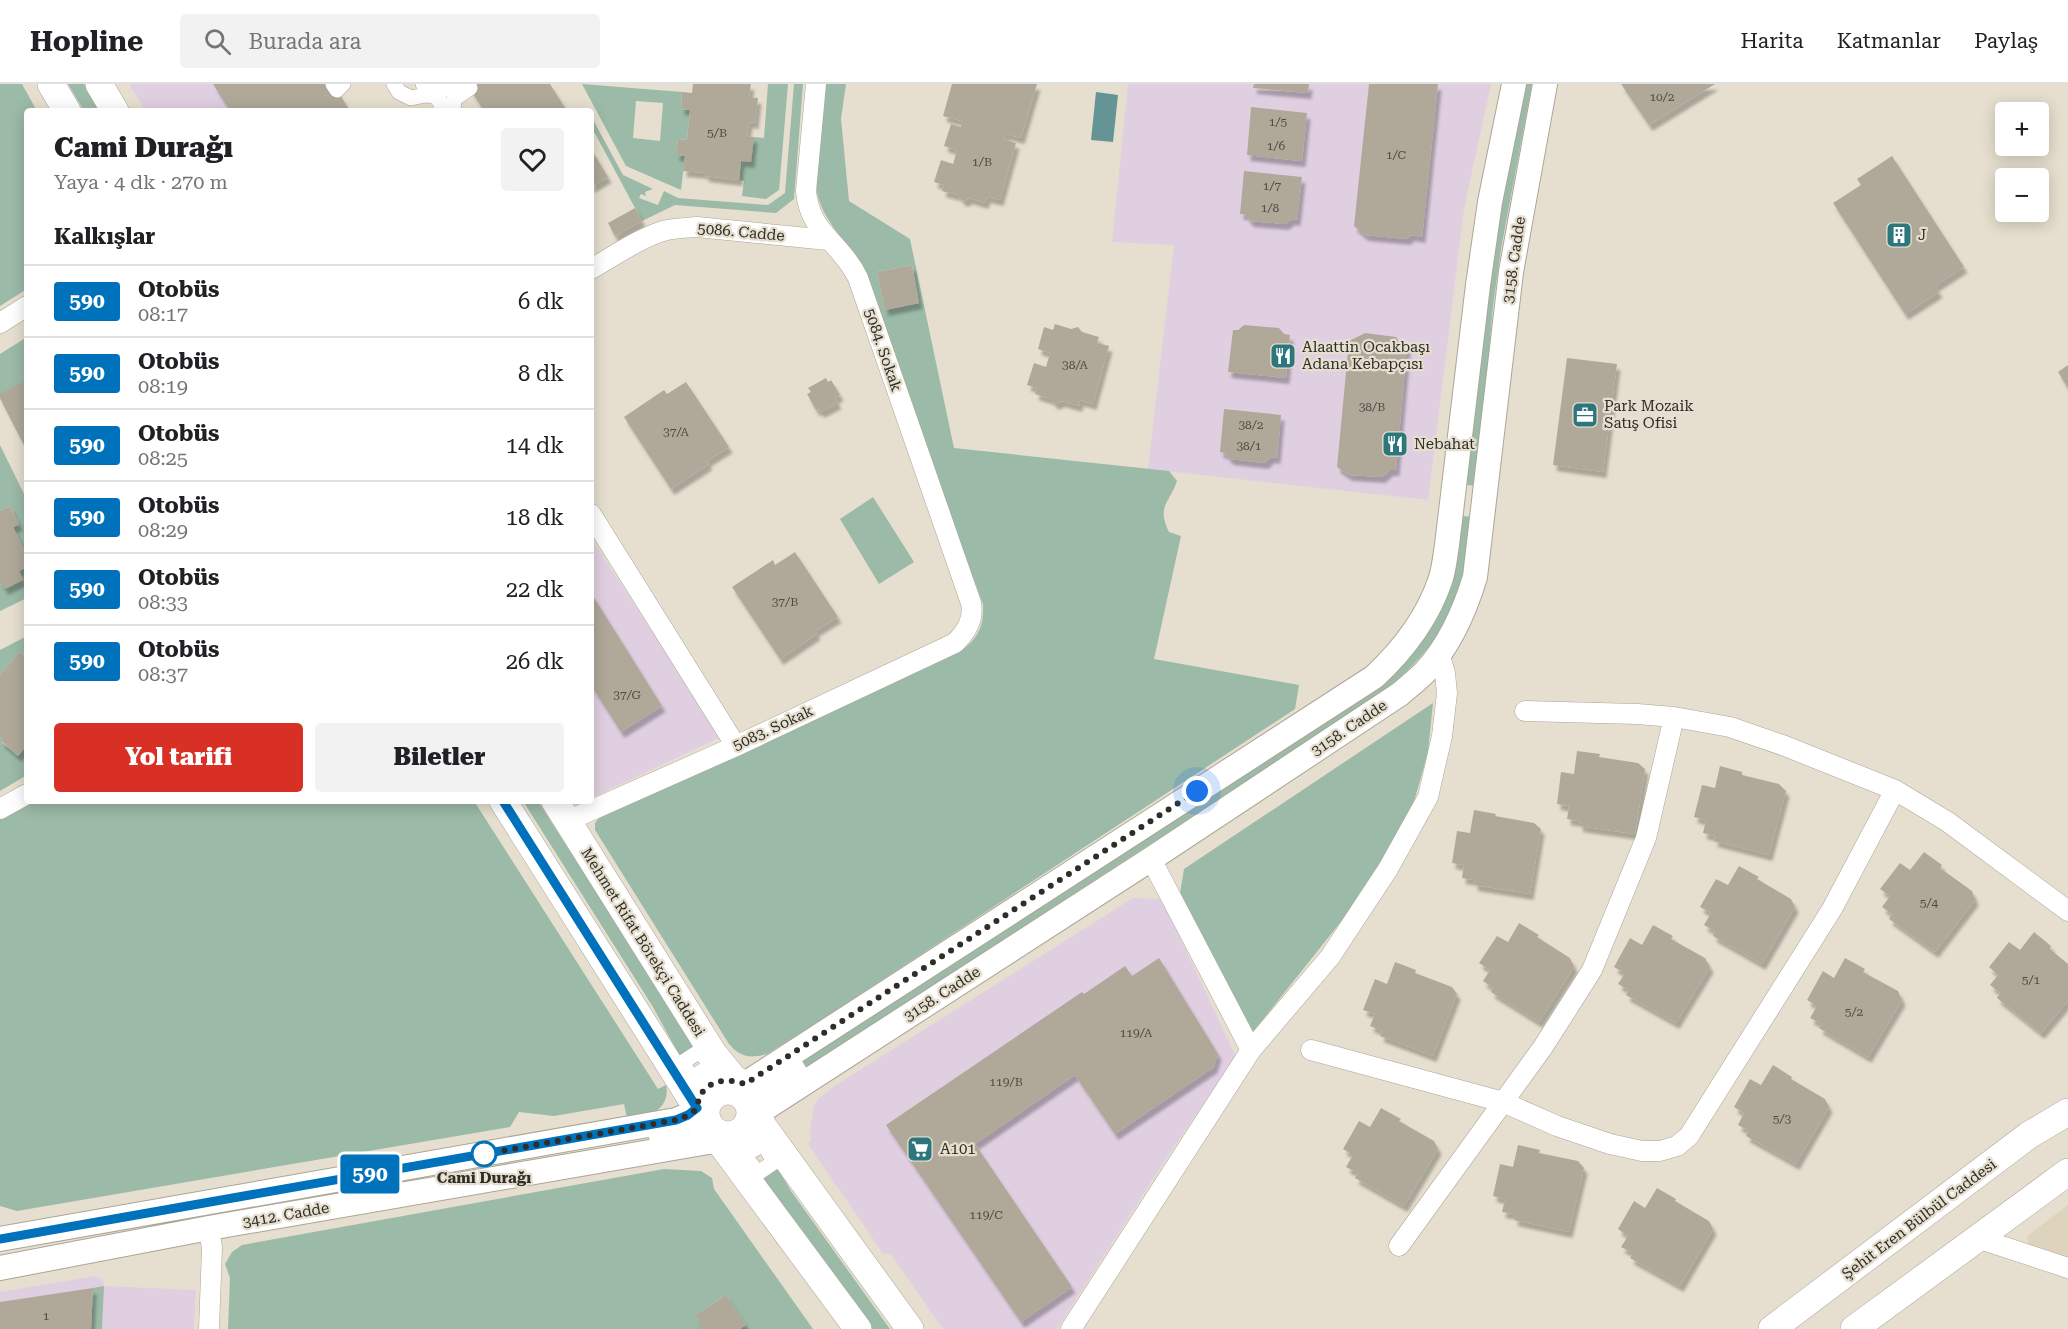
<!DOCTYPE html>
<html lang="tr">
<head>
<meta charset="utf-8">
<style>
  body { margin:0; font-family:"Roboto Serif",serif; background:#f2f2f2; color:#202124; height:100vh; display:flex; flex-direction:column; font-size:22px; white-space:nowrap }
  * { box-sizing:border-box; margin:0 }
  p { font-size:20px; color:#757577 }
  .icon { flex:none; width:33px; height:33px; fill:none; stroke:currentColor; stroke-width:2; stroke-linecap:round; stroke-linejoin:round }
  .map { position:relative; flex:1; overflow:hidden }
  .sheet { position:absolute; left:24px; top:24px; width:570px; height:696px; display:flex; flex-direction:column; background:#fff; border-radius:6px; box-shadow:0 3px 15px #0003 }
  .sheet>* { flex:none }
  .badge { padding:0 12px; border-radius:4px; font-size:21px; line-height:39px }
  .tools { position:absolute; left:1995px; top:18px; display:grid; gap:12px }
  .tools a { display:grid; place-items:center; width:54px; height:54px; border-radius:6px; background:#fff; box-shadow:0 3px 15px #0003; font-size:30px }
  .you { position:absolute; width:30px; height:30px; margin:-15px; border:4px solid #fff; border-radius:50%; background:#1a73e8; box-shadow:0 0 0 9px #1a73e833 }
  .map>.badge { position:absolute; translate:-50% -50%; box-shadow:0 0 0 3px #fff }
  h2 { padding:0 30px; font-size:22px; line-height:54px }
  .round { display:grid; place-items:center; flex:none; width:63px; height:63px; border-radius:6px; background:#f2f2f2 }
  .headline { display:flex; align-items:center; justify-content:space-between; height:102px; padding:0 30px }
  h1 { font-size:28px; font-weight:800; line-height:45px }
  .primary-button { display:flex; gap:12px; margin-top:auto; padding:12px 30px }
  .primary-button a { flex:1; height:69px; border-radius:6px; background:#d93025; color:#fff; font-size:24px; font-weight:800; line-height:69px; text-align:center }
  .primary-button a+a { background:#f2f2f2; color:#202124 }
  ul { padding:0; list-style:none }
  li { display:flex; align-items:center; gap:18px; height:72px; padding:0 30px; border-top:2px solid #e0e0e0 }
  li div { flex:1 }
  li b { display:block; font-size:22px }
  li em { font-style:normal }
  li .badge { min-width:66px; font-weight:700; text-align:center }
  header { display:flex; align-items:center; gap:36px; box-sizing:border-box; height:84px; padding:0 30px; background:#fff; border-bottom:2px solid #e0e0e0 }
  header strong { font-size:28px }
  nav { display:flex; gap:33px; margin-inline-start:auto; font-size:21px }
  .search { width:420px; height:54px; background:#f2f2f2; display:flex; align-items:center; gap:15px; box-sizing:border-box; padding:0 21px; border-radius:6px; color:#757577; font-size:22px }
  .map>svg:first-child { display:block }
  .commercial { fill:#e0cfe1 }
  .built { fill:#ded4bd }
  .green { fill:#9cbaa8; fill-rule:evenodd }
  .water { fill:#659495 }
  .building { fill:#b0a99a; filter:url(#shadow) }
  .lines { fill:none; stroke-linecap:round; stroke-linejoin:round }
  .pedestrian-casing { stroke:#aca596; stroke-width:16 }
  .minor-casing { stroke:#aca596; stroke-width:21 }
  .tertiary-casing { stroke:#aca596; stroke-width:26 }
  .secondary-casing { stroke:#aca596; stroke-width:28 }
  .pedestrian { stroke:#fff; stroke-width:15 }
  .minor { stroke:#fff; stroke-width:20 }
  .tertiary { stroke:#fff; stroke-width:24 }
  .secondary { stroke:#fff; stroke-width:27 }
  .line-casing { stroke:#fff; stroke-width:14 }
  .line { stroke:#0072bc; stroke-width:9 }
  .walk { stroke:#2f2d27; stroke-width:6; stroke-dasharray:0 10.8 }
  .stop-dot { fill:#fff; stroke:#0072bc; stroke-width:3 }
  .labels { text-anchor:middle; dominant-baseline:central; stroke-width:4.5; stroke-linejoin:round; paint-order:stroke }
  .number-label { font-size:12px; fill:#4f4c44 }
  .street-label { font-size:15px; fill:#2f2d27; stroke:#e6dfcf }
  .poi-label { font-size:15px; fill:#2f2d27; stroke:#e6dfcf; text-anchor:start }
  .stop-label { font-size:15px; font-weight:bold; fill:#2f2d27; stroke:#e6dfcf }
</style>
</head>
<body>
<header>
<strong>Hopline</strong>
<div class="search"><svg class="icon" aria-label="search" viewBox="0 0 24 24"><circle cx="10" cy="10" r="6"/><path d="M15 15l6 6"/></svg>Burada ara</div>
<nav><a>Harita</a><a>Katmanlar</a><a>Paylaş</a></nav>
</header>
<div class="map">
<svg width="2068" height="1245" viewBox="0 0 2068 1245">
  <defs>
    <filter id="shadow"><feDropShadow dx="3.5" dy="6" stdDeviation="1.5" flood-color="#0004"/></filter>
  </defs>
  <rect width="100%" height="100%" fill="#e6dfcf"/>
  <path class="commercial" d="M129,0H294L303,27H146Z
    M1128,0H1491L1464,125L1428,416L1148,385L1174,161L1112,158Z
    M591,454L721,653L591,714Z
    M1133,814L1162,815L1236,973L1171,1067L1057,1245H943L890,1169L884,1171L808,1060L811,1057L810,1046L814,1022L818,1015L836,1001Z
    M95,1192L102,1195L104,1202L196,1206L194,1245H0V1208Z"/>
  <path class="built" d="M2068,1121V1175L2029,1163L2027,1152Z"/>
  <path class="green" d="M0,0H22L37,27H27V205L0,222Z
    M68,0H84L100,27H84Z
    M582,0L682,8L681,25L690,26L687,56L678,55L676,71L685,72L681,106L626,82ZM636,17L663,19L660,57L633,54Z
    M768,0H788L779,106L766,115L742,112L744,97L739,96L741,77L754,53L764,54Z
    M794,0H803L794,115L776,129L675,121L642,137L591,42V32L623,91L653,105L645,108L646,112L641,110L639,114L658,121L664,107L678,114L768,121L785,109Z
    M824,0H846L841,35L849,117L910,155L954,364L1169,387L1177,397C1170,419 1156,421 1169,448L1181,452L1154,575L1299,601L1295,625L821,936L767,970C750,975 740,973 729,960L595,746V739L599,734L966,563C980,551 984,539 983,520L851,166C839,150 825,135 819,116C810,88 821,31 824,0ZM912,181L919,219L885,226L877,188Z
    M1523,0H1532L1501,165L1493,222L1477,402L1467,401L1484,222L1493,163Z
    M27,253V367L0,314V270Z
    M0,361L27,416V471L13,443L19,440L10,422L0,427Z
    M873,413L914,478L879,500L840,435Z
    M1463,432L1472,433C1471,448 1471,465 1467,480C1455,539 1422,579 1374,614L800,988L795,980L1402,581C1449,531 1455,498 1463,432Z
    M27,483V514L0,527V497L23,496L19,487Z
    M27,552V574L19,568L0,591V566Z
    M1433,619L1428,668L1412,725L1370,801L1253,948L1179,815L1184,785Z
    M0,653L3,656L1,658L18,672L27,661V691L0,707Z
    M31,717H474L658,1005L666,1001C671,1026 647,1033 628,1039L624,1020L554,1032L519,1028L510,1043L17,1127L0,1122V735Z
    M523,717H538L665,916L700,967L683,978L653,923Z
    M774,1078L791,1107L890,1245H872L822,1174L758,1089Z
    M664,1085L701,1087L712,1094L714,1105L813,1245H740L746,1241L726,1211L695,1231L703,1245H228L230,1194L225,1180L232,1168L242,1161Z
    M104,1202L102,1245H91L93,1204Z"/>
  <path class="water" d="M1096,8L1118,11L1113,58L1091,56Z"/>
  <path class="building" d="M213,0H333L350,27H230Z
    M467,0H550L567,27H484Z
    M693,0H751L749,13L758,14L755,39L749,38L747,52L754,53L751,78L741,77L739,96L705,92L706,89L683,87L685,72L676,71L678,55L687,56L690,26L681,25L682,8L692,9Z
    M952,0H1037L1021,54L1006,50L1004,55L1016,59L1000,116L987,113L985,119L969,114L965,117L962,116L958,111L942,107L944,101L934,98L941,76L953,80L957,66L944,62L951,40L961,43L962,37L943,32Z
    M1254,0H1309L1308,9L1253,4Z
    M1369,0H1438L1422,153L1411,151L1407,155L1365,151L1354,142Z
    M1621,0H1715L1649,41Z
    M1251,23L1307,29L1302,77L1247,71Z
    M591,65L608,93L591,103Z
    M1892,72L1964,183L1935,202L1939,208L1905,230L1833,119L1861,101L1857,95Z
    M1244,87L1302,93L1297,136L1292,135L1285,140L1250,137L1245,130H1240Z
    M635,124L642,137L615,152L608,139Z
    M912,181L919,219L885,226L877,188Z
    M1055,240L1071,245L1078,243L1082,248L1099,253L1097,259L1109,262L1093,320L1080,316L1079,322L1062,317L1055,320L1051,315L1035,310L1037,304L1027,301L1034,279L1046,283L1050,269L1038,265L1044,243L1053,246Z
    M1244,241L1279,244L1284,250L1290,251L1286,294L1228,288L1233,246H1238Z
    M1365,249L1396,253L1402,262H1407L1396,386H1390L1382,393L1349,391L1337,383L1349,257Z
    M1567,274L1617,280L1603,388L1553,381Z
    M2068,281V304L2058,288Z
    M826,294L828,298L831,296L840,311L835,314L838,319L821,328L819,325L816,326L807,310L811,308L808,304Z
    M27,296V366L0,314V310Z
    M686,298L729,363L707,377L709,380L671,405L624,333L664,306L667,310Z
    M1224,325L1281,331L1277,374L1271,373L1265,379L1230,375L1225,369L1220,368Z
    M10,422L19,441L13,443L27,471V483L19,487L23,496L5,505L0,497V427Z
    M795,468L838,533L815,547L817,550L780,575L732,503L773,476L775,481Z
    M591,509L662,622L621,648L591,601Z
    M19,568L27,574V661L18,672L1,657L3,656L0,653V591Z
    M1577,667L1600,670L1599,673L1638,679L1645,685L1635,750L1579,742L1580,737L1567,735L1569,722L1557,720L1561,688L1574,690Z
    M1720,682L1742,688V691L1779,700L1786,707L1769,771L1714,757L1715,752L1703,749L1706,736L1694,733L1702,701L1715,704Z
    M1474,726L1496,730L1495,732L1534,739L1541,745L1530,810L1474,801L1475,796L1462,794L1464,781L1452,779L1457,747L1470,749Z
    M1924,768L1942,781L1940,784L1972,807L1975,816L1935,868L1889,835L1892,830L1882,823L1890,812L1880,805L1900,779L1910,786Z
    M1739,782L1759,793L1757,795L1791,815L1795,823L1762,880L1713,852L1715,847L1704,841L1711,829L1700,823L1716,795L1728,801Z
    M1519,839L1539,851L1537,853L1570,874L1574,883L1539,938L1491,908L1493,904L1483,897L1490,886L1479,879L1497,852L1508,858Z
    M1653,841L1673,852L1671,855L1705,874L1710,883L1676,939L1626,911L1629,906L1618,900L1625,889L1614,883L1630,854L1642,861Z
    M2034,848L2051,862L2050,865L2068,880V917L2041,949L1997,914L2000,909L1990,901L1998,891L1989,883L2009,858L2020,866Z
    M1159,874L1218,970L1214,983L1115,1050L1075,991L975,1060L1072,1203L1021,1238L886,1041L1082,908L1084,910L1125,882L1132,892Z
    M1845,874L1865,885L1863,888L1898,907L1902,916L1868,973L1819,944L1822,940L1810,934L1817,922L1807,916L1823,887L1834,894Z
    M1395,878L1416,886L1415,889L1452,903L1457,910L1433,972L1380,952L1382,947L1370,942L1375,930L1363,926L1375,895L1387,900Z
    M1773,981L1792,993L1791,995L1825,1015L1829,1023L1796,1080L1746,1052L1749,1047L1738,1041L1744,1029L1734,1023L1750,995L1761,1001Z
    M1381,1024L1401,1035L1399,1037L1434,1057L1438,1065L1404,1122L1355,1094L1358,1089L1346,1083L1353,1071L1343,1065L1359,1037L1370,1043Z
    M1518,1061L1540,1066L1539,1069L1578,1077L1584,1084L1569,1148L1514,1136L1515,1130L1502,1128L1505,1115L1493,1112L1500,1080L1513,1083Z
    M1657,1104L1676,1115L1675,1117L1709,1137L1713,1145L1680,1202L1630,1174L1633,1169L1621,1163L1628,1152L1618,1145L1634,1117L1645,1124Z
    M93,1204L91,1245H0V1218Z
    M726,1211L746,1241L740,1245H703L695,1231Z"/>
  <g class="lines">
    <g class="pedestrian-casing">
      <path id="pedestrian" d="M333,0L337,6L343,0
        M394,0L399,8L411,14L426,11L435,12L441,19V27
        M423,0C436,9 447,7 460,0
        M453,27L454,15L470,4L469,3
        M700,967L711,982L691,994L683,978Z
        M795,980L800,988L767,1009L762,1001Z
        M712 1029a16 16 0 1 1 32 0a16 16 0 1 1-32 0Z
        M677,1045L681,1046V1051L657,1056L656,1048Z
        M764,1060L774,1078L758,1089L744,1071Z"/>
    </g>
    <g class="minor-casing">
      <path id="minor" d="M591,185C614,172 638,155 663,147C674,144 686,144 697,143L828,156
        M0,239L27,222
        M591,430L736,662
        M1525,627L1637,630L1674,633L1730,643L1785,662L1895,706L1948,738L2068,827
        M0,725L27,710
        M567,737L736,662L955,559C967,547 974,535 971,519L858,194C842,160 809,148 806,107L816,0
        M1151,775L1251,966
        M1311,966L1503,1018L1557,1042L1610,1060L1642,1067H1660L1677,1062L1689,1052L1832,825L1895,706
        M1977,1154L2068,1184
        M1399,1162L1543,963L1592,886L1646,754L1674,633
        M209,1245L212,1164L209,1144
        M1071,1245L1251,966L1330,873L1388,785L1428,713L1442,652L1447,609L1445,589L1439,569"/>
    </g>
    <g class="tertiary-casing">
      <path id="tertiary" d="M745,1000L1374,593C1403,566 1427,535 1440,497C1444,486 1445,473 1447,461L1478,201L1490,118L1514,0
        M761,1027L1151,775L1400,610C1408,603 1417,596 1425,588C1449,562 1465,526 1475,493L1511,188L1545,0
        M0,1155L676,1036L688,1031L697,1024
        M0,1184L209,1144L714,1057"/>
    </g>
    <g class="secondary-casing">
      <path id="secondary" d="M51,0L67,27
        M99,0L115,27
        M503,717L697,1024
        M555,717L713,969L735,996
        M697 1028a32 32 0 1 1 64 0a32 32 0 1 1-64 0Z
        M760,1038L910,1245
        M721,1060L858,1245
        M1772,1245L2029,1051L2068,1028
        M1854,1245L2068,1088"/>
    </g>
    <use href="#pedestrian" class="pedestrian"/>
    <use href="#minor" class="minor"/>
    <use href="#tertiary" class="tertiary"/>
    <use href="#secondary" class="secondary"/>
  </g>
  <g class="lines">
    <g class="line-casing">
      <path id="line" d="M0,1155L676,1036L688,1031L697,1024L503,717"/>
    </g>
    <use href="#line" class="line"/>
    <path class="walk" d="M484,1070L473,1072L676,1036C683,1034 692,1030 697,1024C698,1021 698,1017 699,1014C708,995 728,994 745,1000L1197,707"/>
  </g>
  <defs>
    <g id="building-square" transform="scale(1.35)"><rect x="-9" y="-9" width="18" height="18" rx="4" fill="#2d767d" stroke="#e6dfcf"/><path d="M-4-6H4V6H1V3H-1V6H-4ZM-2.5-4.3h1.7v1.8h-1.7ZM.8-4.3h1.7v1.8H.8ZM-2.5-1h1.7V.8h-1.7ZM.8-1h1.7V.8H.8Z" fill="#fff"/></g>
    <g id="restaurant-square" transform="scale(1.35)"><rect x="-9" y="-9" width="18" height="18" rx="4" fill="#2d767d" stroke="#e6dfcf"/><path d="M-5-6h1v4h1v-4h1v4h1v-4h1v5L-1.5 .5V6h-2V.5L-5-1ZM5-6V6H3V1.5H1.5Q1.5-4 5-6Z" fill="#fff"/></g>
    <g id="office-square" transform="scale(1.35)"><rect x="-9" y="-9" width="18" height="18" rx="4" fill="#2d767d" stroke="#e6dfcf"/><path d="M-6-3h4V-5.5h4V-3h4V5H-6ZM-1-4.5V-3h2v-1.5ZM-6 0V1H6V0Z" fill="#fff"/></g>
    <g id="supermarket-square" transform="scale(1.35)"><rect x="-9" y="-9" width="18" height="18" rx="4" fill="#2d767d" stroke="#e6dfcf"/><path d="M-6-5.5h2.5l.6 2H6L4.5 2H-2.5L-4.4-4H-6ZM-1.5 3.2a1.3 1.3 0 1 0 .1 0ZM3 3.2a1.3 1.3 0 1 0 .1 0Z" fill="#fff"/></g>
  </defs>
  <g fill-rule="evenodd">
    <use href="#building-square" x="1899" y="151"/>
    <use href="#restaurant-square" x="1283" y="272"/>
    <use href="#office-square" x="1585" y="331"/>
    <use href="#restaurant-square" x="1395" y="360"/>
    <use href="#supermarket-square" x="920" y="1065"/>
  </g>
  <circle class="stop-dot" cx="484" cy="1070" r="12"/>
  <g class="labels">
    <g class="number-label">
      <text x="1662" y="13">10/2</text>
      <text x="1278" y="38">1/5</text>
      <text x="717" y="49">5/B</text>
      <text x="1276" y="62">1/6</text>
      <text x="1396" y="71">1/C</text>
      <text x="982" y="78">1/B</text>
      <text x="1272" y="102">1/7</text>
      <text x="1270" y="124">1/8</text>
      <text x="1075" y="281">38/A</text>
      <text x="1372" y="323">38/B</text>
      <text x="1251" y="341">38/2</text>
      <text x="676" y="348">37/A</text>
      <text x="1249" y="362">38/1</text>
      <text x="785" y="518">37/B</text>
      <text x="627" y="611">37/G</text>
      <text x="1929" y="819">5/4</text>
      <text x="2031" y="896">5/1</text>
      <text x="1854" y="928">5/2</text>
      <text x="1136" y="949">119/A</text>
      <text x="1006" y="998">119/B</text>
      <text x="1782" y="1035">5/3</text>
      <text x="986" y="1131">119/C</text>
      <text x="46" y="1232">1</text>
    </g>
    <g class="street-label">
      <text transform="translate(741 148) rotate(5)">5086. Cadde</text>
      <text transform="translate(1514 176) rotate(-82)">3158. Cadde</text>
      <text transform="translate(883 266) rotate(71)">5084. Sokak</text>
      <text transform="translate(773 644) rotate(-25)">5083. Sokak</text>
      <text transform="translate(1349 644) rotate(-34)">3158. Cadde</text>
      <text transform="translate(643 858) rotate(58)">Mehmet Rifat Börekçi Caddesi</text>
      <text transform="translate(942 910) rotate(-33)">3158. Cadde</text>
      <text transform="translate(286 1131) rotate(-10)">3412. Cadde</text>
      <text transform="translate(1919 1135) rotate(-37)">Şehit Eren Bülbül Caddesi</text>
    </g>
    <g class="poi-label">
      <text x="1918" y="151">J</text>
      <text x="1302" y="263">Alaattin Ocakbaşı<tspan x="1302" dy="17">Adana Kebapçısı</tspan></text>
      <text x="1604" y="322">Park Mozaik<tspan x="1604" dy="17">Satış Ofisi</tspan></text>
      <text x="1414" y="360">Nebahat</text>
      <text x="940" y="1065">A101</text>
    </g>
    <g class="stop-label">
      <text x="484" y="1094">Cami Durağı</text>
    </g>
  </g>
</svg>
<div class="tools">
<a>+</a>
<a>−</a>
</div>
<div class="you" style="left:1197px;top:707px"></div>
<b class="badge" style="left:370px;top:1090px;background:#0072bc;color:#fff">590</b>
<section class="sheet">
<div class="headline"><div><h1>Cami Durağı</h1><p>Yaya · 4 dk · 270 m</p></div><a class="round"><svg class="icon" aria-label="heart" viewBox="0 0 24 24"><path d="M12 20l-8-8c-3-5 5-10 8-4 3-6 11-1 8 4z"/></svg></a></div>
<h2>Kalkışlar</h2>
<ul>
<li><span class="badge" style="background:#0072bc;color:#fff">590</span><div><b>Otobüs</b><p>08:17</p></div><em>6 dk</em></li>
<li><span class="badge" style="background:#0072bc;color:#fff">590</span><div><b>Otobüs</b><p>08:19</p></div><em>8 dk</em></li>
<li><span class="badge" style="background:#0072bc;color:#fff">590</span><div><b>Otobüs</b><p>08:25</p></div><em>14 dk</em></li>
<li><span class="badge" style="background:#0072bc;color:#fff">590</span><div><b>Otobüs</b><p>08:29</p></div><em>18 dk</em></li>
<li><span class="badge" style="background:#0072bc;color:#fff">590</span><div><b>Otobüs</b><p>08:33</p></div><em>22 dk</em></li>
<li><span class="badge" style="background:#0072bc;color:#fff">590</span><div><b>Otobüs</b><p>08:37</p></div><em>26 dk</em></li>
</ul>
<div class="primary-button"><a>Yol tarifi</a><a>Biletler</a></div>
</section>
</div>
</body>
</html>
